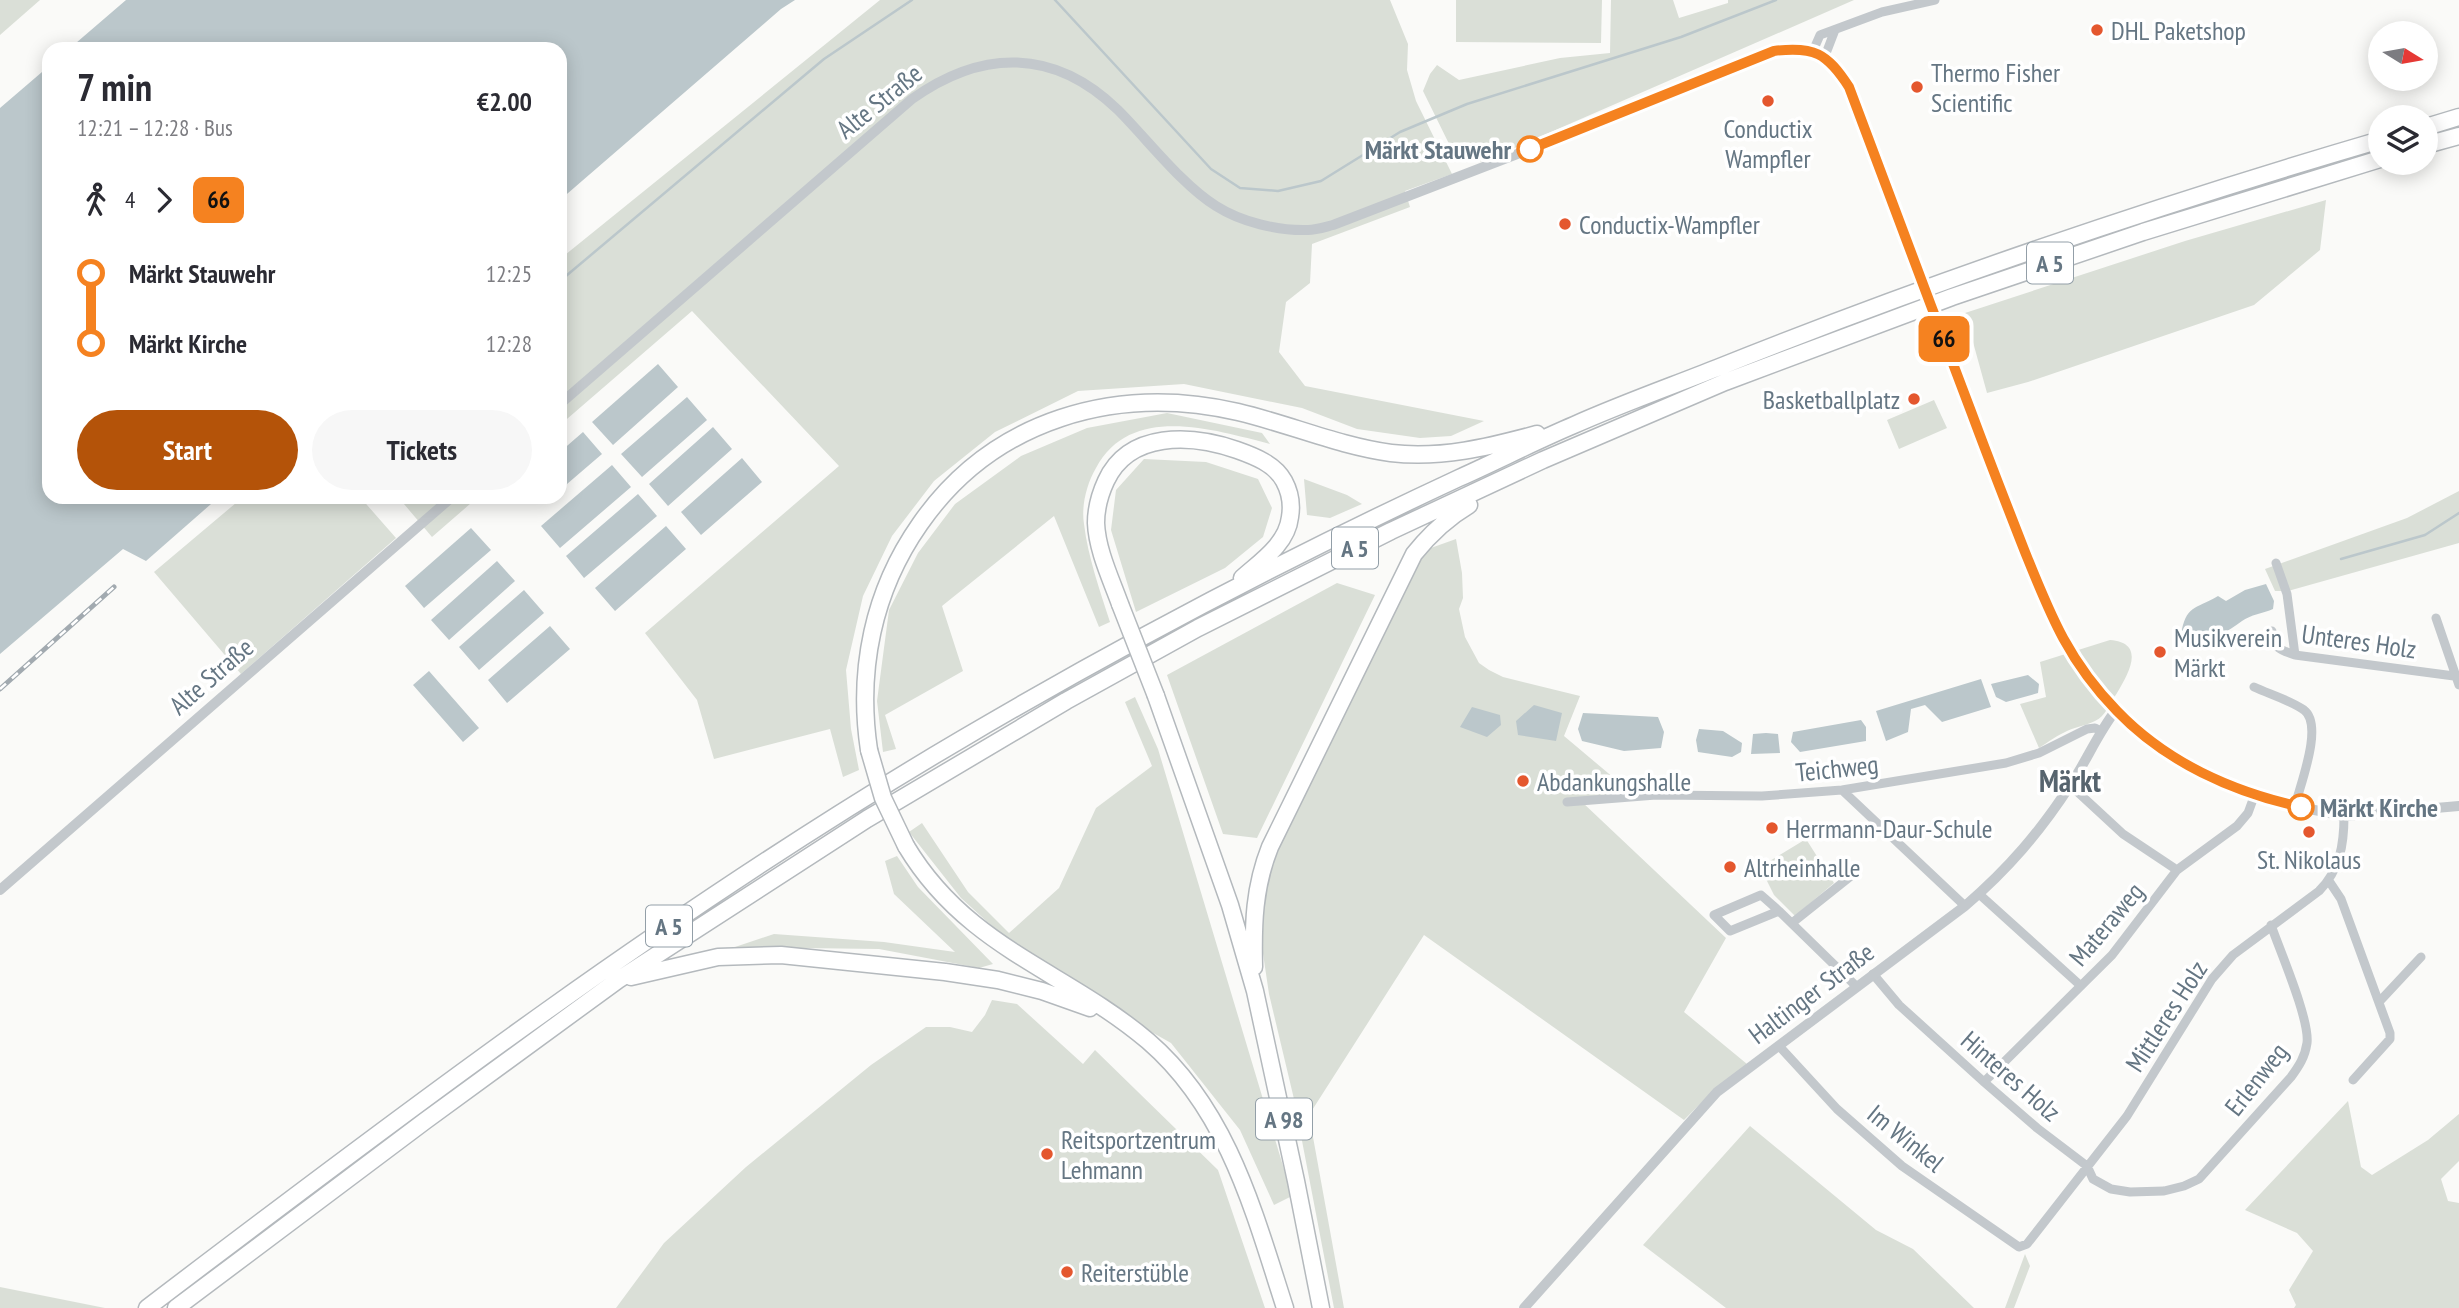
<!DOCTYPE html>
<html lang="en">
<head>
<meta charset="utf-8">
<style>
  body { margin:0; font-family:"PT Sans Narrow",sans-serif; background:#f7f7f7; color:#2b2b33; height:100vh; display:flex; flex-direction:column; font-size:26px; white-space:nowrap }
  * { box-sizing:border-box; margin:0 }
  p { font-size:23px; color:#7c7c81 }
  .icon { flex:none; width:38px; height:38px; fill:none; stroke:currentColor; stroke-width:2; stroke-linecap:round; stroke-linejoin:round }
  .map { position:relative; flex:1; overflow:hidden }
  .sheet { position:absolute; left:42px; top:42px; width:525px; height:462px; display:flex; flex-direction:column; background:#fff; border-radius:21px; box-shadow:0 4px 18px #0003 }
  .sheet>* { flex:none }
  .badge { padding:0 14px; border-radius:10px; font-size:24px; line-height:46px }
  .needle { width:46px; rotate:101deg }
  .tools { position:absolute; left:2368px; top:21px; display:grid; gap:14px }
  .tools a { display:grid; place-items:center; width:70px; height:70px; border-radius:50%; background:#fff; box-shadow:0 4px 18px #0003; font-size:35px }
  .map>.badge { position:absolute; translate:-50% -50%; box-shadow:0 0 0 4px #fff }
  .legs { display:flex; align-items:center; gap:10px; height:77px; padding:0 35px; font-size:23px }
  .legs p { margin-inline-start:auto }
  .summary { display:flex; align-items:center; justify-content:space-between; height:119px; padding:0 35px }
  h1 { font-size:38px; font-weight:800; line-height:52px }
  .button { display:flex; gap:14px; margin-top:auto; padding:14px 35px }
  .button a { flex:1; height:80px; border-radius:42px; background:#b45309; color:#fff; font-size:28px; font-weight:800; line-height:80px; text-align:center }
  .button a+a { background:#f7f7f7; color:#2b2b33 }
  ul { padding:0 35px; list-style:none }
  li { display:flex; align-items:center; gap:24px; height:70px; font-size:26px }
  li i { display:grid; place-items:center; width:10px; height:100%; margin:0 9px; background:currentColor }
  li i::after { content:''; width:18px; height:18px; margin:-9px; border:5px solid; border-radius:50%; background:#fff }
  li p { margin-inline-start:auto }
  li:first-child i { background:linear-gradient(#0000 50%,currentColor 0) }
  li:last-child i { background:linear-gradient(currentColor 50%,#0000 0) }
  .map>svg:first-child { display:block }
  .green { fill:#dadfd7 }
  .water { fill:#bbc7cb }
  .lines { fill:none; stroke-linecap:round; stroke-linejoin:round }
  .stream { stroke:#bbc7cb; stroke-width:2.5 }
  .motorway-casing { stroke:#b4b9bd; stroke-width:19 }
  .minor { stroke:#c3c8cc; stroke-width:9 }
  .tertiary { stroke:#c3c8cc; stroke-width:10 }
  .motorway { stroke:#fff; stroke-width:16 }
  .rail-casing { stroke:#a2aab0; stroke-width:5 }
  .rail { stroke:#fff; stroke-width:2.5; stroke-dasharray:8; stroke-linecap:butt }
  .motorway-bridge-casing { stroke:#b4b9bd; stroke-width:19; stroke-linecap:butt }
  .tertiary-bridge { stroke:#c3c8cc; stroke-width:10 }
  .motorway-bridge { stroke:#fff; stroke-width:16 }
  .line-1-casing { stroke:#fff; stroke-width:16 }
  .line-1 { stroke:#f58220; stroke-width:10 }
  .poi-dot { fill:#e4572e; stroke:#fff; stroke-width:2.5 }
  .stop-1-dot { fill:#fff; stroke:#f58220; stroke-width:3.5 }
  .labels { text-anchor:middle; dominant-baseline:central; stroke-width:7; stroke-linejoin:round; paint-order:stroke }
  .shield { fill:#fff; stroke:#939fa8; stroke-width:2 }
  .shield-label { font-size:24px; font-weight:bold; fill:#657683 }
  .poi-label { font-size:26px; fill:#657683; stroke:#fff; text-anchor:start }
  .street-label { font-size:26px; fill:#657683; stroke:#fff }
  .stop-label { font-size:26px; font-weight:bold; fill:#657683; stroke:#fff; text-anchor:end }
  .quarter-label { font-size:30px; font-weight:bold; fill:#57646e; stroke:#fff }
</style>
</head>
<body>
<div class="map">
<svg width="2459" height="1308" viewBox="0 0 2459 1308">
  <rect width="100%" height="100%" fill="#fafaf8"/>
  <path class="green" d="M0,0H40L0,35Z
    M880,0H1390L1408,44L1407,70L1416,101L1452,174L1405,191L1410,207L1312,244L1310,283L1286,302L1279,352L1305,386L1484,421L1451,436L1420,438L1357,429L1302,408L1184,384L1078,391L995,432L934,481L892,536L863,596L846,670L851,729L859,770L843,777L830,729L714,759L697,700L645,633L839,466L692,311L560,425V259Z
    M1456,0H1602L1601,43L1456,42Z
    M1611,0H1673L1679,18L1728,3V0H1854L1487,160C1474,163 1467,163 1455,156L1423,91L1430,74L1437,65L1459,80L1560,58L1610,53Z
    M2326,200L2320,250L2254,305L2028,382L1987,393L1965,313L2185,241Z
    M1934,400L1947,428L1899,449L1887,420Z
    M1167,413L1262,433L1270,444C1214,430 1131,403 1096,468C1087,483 1081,506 1084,524C1088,557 1100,591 1110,622L1099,627L1054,516L942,606L963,671L885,715L896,749L883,752L877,701L889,610L918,553L955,504L1021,456L1087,428Z
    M1144,459L1206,462L1258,479L1272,508L1263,537L1225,568L1136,612L1111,530L1116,490Z
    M1304,479L1347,495L1362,504L1330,518L1307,515Z
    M2459,491V543L2288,591H2275L2265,569L2407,518Z
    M243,497H360L396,538L241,674L154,572Z
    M398,497H478L432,537Z
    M1456,539L1462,573L1463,598L1459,609L1465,637L1479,663L1489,670L1503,677L1580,696L1564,736L1627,789L1582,802L1726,938L1684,1012L1747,1064L1716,1088L1684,1120L1424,935L1309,1115L1344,1308H1334L1294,1099L1269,994L1261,940L1263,892L1277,846L1415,568L1428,549Z
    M1337,583L1375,595L1257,838L1223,834L1167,675Z
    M2110,640C2147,643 2128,674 2117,693C2112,700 2108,710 2102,716C2095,724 2077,726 2067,731C2058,735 2048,742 2039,748L2020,704L2046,697L2040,662Z
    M1135,697L1158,749L1292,1196L1274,1205L1240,1130L1171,1043L1038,968L961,898L909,832L922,823L968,892L1009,933L1059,888L1096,808L1152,766L1125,702Z
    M1806,839L1834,883L1795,916L1774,895L1760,867Z
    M897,856L918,887L993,964L979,968L879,949L735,947L774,934L884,942L955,952L894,894L885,861Z
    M992,1000L1017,1004L1083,1064L1095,1050L1218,1170L1265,1308H616L664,1243L746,1167L871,1065L926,1027H950L972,1032L985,1015Z
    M2348,1101L2361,1167L2372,1175L2428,1140L2459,1114V1161L2441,1179L2448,1201L2459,1203V1308H2294L2296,1305L2289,1290L2313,1251L2297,1233L2245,1210Z
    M1750,1126L1876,1230L1913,1249L1974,1308H1726L1643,1245Z
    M2025,1254L2030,1266L2014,1308H2005Z
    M0,1287L105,1308H0Z"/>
  <path class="water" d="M126,0H795L781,9L560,200V49H69Z
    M49,66V497H219L146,561L123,549L0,654V108Z
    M658,364L678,387L613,445L592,422Z
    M687,397L707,420L642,477L621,454Z
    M713,427L732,449L668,506L649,484Z
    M583,432L602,454L560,490V452Z
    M742,458L762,482L701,535L681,512Z
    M612,465L631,487L560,548L541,526Z
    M638,494L657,516L584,578L566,556Z
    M666,526L686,549L615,611L595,588Z
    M471,528L491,550L424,608L405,586Z
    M497,561L515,581L449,640L431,620Z
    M2266,584L2274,601L2273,609C2264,613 2250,615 2242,621C2220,637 2208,643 2181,635C2186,605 2194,610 2218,596L2226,601L2245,590Z
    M524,590L544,613L479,670L459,647Z
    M550,626L570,649L507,703L488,680Z
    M429,671L479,728L463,742L413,685Z
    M2028,675L2039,684L2038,693L2006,702L1996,697L1991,684Z
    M1981,679L1991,707L1942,722L1925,705L1911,709L1908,732L1886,741L1876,711Z
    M1534,705L1562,713L1556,741L1518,735L1516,721Z
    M1472,707L1500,715L1501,725L1487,737L1460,727Z
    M1583,713L1658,717L1664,732L1661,748L1624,751L1582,741L1578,729Z
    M1861,720L1866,727V741L1800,752L1791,742L1793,732Z
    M1699,729L1723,731L1742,743L1741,752L1732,757L1698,752L1696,740Z
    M1766,733L1778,734L1780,753L1751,754L1753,734Z"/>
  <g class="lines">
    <path class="stream" d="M1055,0L1211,169L1240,188L1278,191L1321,181L1400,132L1467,104L1681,37L1776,0
      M560,281L824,59L912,0
      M2341,559L2425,535L2459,513"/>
    <g class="motorway-casing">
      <path id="motorway" d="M2426,127L2459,117
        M2426,145L2459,136
        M1120,604C1111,579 1097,550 1096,523C1096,509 1100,494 1106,481C1129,431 1191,434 1237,450C1254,456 1275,464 1284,481C1290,492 1292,505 1290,517C1287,544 1261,561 1242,578
        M1156,696L1230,905L1255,991L1296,1181L1321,1308
        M869,750C857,670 873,591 920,524C993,419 1116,384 1238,412C1289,424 1339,446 1391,453C1441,459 1489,447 1537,434
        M906,846C967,948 1064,970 1148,1041C1228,1110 1254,1212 1285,1308
        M1254,967C1253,924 1254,887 1270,847L1414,554C1430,534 1447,518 1469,505
        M631,977L718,957L781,955L945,972L998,980L1042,991L1090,1008
        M147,1308C411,1107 676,907 962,739C1123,644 1289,557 1459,478C1497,461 1536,441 1574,425C1621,404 1669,387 1717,368C1934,281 2155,206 2380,140
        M176,1308L425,1121L618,980L867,819L1066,701L1198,628L1391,531L1543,460L1725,382L1952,297L2143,232L2380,159"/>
    </g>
    <path class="minor" d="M1813,51L1820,35L1882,12L1935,0
      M1825,56L1835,30
      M2276,563L2287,594L2295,655
      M2436,618L2459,685
      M2272,631C2273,648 2280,650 2295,655L2454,676
      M2254,687C2269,694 2290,700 2304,710C2324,725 2300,785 2295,806
      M2070,785L2123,834L2177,870
      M1842,790L1965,906
      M1567,802L1656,795L1762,796L1842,790L2006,763L2039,753L2087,729L2095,728L2101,731
      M2329,881L2341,899L2390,1033V1039L2353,1080
      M1979,894L2081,986
      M1779,911L1761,895L1714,915L1730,931L1779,911L1857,987
      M1792,923L1856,872
      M1873,974L1899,1005L1984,1082L2037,1128L2087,1166L2093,1179L2111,1189L2130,1192L2164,1191L2184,1186L2199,1179L2291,1077C2299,1066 2305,1057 2307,1043C2310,1020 2280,951 2271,925
      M2379,1002L2421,957
      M1780,1047L1837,1109L1902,1166L2019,1247L2027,1244L2127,1116L2212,979L2233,955L2319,891C2340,870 2344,844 2344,816
      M1984,1082L2112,955L2177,870L2237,826L2248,813L2255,794"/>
    <path class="tertiary" d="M1943,336L2053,622L2076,661L2116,710L2169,753L2211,778L2295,806L2344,816L2459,806
      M560,404L912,99C982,49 1054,48 1118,110C1147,139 1182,185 1216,206C1241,222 1278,231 1308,230C1316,230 1325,227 1333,225L1598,123L1774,51C1814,46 1828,53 1849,87L1908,248
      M0,890L452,497
      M1524,1308L1717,1092L1965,906C2008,869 2040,832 2071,784C2087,760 2098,733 2116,710"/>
    <use href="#motorway" class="motorway"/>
    <g class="rail-casing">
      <path id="rail" d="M0,689L114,587"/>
    </g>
    <use href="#rail" class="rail"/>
    <g class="motorway-bridge-casing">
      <path id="motorway-bridge" d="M1120,604L1156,696
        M869,750L883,798L906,846"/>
    </g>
    <path class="tertiary-bridge" d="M1908,248L1943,336"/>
    <use href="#motorway-bridge" class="motorway-bridge"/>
  </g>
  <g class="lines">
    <g class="line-1-casing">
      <path id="line-1" d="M1530,149L1774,51C1814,46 1827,53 1849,87C1889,196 1931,305 1972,414C1989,460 2007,506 2025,552C2050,614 2068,661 2117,711C2166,762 2233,792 2301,807"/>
    </g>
    <use href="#line-1" class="line-1"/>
  </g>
  <g class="poi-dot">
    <circle cx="2097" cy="30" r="7"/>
    <circle cx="1917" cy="87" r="7"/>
    <circle cx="1768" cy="101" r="7"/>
    <circle cx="1565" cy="224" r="7"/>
    <circle cx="1914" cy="399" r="7"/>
    <circle cx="2160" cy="652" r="7"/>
    <circle cx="1523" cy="781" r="7"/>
    <circle cx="1772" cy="828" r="7"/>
    <circle cx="2309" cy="832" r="7"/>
    <circle cx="1730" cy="867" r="7"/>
    <circle cx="1047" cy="1154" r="7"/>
    <circle cx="1067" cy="1272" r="7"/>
  </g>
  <g class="stop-1-dot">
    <circle cx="1530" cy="149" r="12"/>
    <circle cx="2301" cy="807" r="12"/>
  </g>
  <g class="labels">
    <g class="shield">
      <rect x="2027" y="242.5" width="46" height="41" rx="5"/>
      <rect x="1332" y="527.5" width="46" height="41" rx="5"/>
      <rect x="646" y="905.5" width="46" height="41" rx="5"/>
      <rect x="1256" y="1098.5" width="56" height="41" rx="5"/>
    </g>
    <g class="shield-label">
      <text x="2050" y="263">A 5</text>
      <text x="1355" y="548">A 5</text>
      <text x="669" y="926">A 5</text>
      <text x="1284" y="1119">A 98</text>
    </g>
    <g class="poi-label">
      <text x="2111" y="30">DHL Paketshop</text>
      <text x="1931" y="72">Thermo Fisher<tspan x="1931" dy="30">Scientific</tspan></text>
      <text x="1768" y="128" text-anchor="middle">Conductix<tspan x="1768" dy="30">Wampfler</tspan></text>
      <text x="1579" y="224">Conductix-Wampfler</text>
      <text x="1900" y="399" text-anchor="end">Basketballplatz</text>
      <text x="2174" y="637">Musikverein<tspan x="2174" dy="30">Märkt</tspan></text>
      <text x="1537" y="781">Abdankungshalle</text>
      <text x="1786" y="828">Herrmann-Daur-Schule</text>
      <text x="2309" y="859" text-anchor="middle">St. Nikolaus</text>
      <text x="1744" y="867">Altrheinhalle</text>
      <text x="1061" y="1139">Reitsportzentrum<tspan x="1061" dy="30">Lehmann</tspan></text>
      <text x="1081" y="1272">Reiterstüble</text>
    </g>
    <g class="street-label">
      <text transform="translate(879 101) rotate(-39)">Alte Straße</text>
      <text transform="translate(2359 641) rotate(8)">Unteres Holz</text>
      <text transform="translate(211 676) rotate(-41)">Alte Straße</text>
      <text transform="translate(1837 768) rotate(-6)">Teichweg</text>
      <text transform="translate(2106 924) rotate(-50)">Materaweg</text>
      <text transform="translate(1811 993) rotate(-37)">Haltinger Straße</text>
      <text transform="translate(2166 1016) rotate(-57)">Mittleres Holz</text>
      <text transform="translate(2011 1076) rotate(41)">Hinteres Holz</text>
      <text transform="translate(2256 1079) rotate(-52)">Erlenweg</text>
      <text transform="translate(1906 1138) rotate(39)">Im Winkel</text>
    </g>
    <g class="stop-label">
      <text x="1511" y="149">Märkt Stauwehr</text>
      <text x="2320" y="807" text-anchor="start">Märkt Kirche</text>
    </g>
    <g class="quarter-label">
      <text x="2070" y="780">Märkt</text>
    </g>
  </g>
</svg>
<div class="tools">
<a><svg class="needle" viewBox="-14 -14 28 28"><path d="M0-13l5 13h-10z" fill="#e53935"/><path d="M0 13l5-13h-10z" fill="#7c7c81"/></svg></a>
<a><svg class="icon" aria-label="layers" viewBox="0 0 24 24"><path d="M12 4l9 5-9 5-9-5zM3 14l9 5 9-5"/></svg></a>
</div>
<b class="badge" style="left:1944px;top:339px;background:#f58220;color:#111">66</b>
<section class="sheet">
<div class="summary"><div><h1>7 min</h1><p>12:21 – 12:28 · Bus</p></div><b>€2.00</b></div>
<div class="legs"><svg class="icon" aria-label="walk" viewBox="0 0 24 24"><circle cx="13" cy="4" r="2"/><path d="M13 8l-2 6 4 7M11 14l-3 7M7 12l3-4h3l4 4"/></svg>4<svg class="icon" aria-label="forward" viewBox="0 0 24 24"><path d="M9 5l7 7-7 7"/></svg><b class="badge" style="background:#f58220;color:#111">66</b></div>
<ul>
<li><i style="color:#f58220"></i><b>Märkt Stauwehr</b><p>12:25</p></li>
<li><i style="color:#f58220"></i><b>Märkt Kirche</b><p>12:28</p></li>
</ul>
<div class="button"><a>Start</a><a>Tickets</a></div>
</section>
</div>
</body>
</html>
